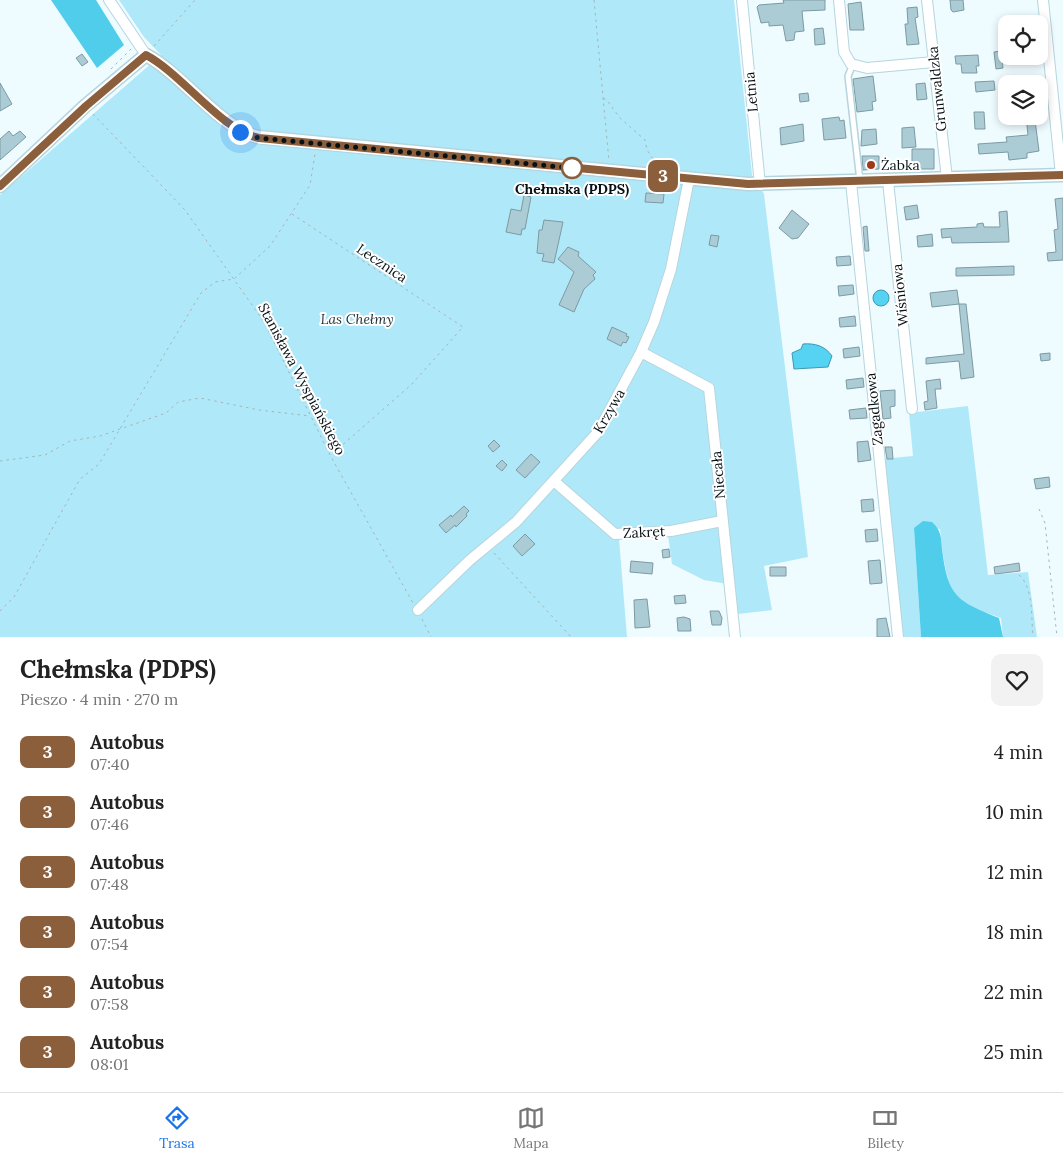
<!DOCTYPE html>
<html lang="pl">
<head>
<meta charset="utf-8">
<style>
  body { margin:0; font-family:Lora,serif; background:#f2f2f2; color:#222; height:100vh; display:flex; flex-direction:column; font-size:19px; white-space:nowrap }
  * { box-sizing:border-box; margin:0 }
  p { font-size:16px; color:#767676 }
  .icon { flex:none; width:28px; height:28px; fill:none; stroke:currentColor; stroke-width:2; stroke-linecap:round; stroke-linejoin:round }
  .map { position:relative; height:637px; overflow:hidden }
  .panel { display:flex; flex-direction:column; background:#fff; flex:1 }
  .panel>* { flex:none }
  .badge { padding:0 10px; border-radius:8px; font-size:18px; line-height:32px }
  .fabs { position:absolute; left:998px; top:15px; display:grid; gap:10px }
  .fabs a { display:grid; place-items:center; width:50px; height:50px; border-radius:10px; background:#fff; box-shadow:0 2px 8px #0003; font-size:25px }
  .you { position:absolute; width:25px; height:25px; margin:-12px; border:4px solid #fff; border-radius:50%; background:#1a73e8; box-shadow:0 0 0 8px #1a73e833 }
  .map>.badge { position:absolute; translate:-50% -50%; box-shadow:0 0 0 2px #fff }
  .round { display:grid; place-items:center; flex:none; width:52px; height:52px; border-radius:10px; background:#f2f2f2 }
  .summary { display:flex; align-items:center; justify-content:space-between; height:85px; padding:0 20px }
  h1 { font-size:24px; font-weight:800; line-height:38px }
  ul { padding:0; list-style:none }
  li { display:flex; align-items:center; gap:15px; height:60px; padding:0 20px }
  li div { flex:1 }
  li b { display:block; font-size:19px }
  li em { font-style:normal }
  li .badge { min-width:55px; font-weight:700; text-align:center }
  .tab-bar { display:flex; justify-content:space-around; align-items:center; height:70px; border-top:1px solid #e0e0e0; background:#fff; font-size:14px; color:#767676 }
  .tab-bar a { display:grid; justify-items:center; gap:2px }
  .tab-bar .selected { color:#1a73e8 }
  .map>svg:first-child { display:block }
  .green { fill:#afe9f9 }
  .forest { fill:#4fcdeb }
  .water { fill:#56d3f2; stroke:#3e99b0 }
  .building { fill:#acccd5; stroke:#7c9aa3 }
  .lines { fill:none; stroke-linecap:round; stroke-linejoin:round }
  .service-casing { stroke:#b5d5de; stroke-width:8 }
  .minor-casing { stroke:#b5d5de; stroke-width:12 }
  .tertiary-casing { stroke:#b5d5de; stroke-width:15 }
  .path { stroke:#a6b3b7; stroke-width:1; stroke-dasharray:2.5 4; stroke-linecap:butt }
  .service { stroke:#fff; stroke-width:5 }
  .minor { stroke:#fff; stroke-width:10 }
  .tertiary { stroke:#fff; stroke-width:12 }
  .line-casing { stroke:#fff; stroke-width:11 }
  .line { stroke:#8b5e3c; stroke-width:8 }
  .walk { stroke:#061115; stroke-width:5; stroke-dasharray:0 9 }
  .poi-dot { fill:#a0391a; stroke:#fff; stroke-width:2 }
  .stop-dot { fill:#fff; stroke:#8b5e3c; stroke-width:2.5 }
  .labels { text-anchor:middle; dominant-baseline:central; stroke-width:4; stroke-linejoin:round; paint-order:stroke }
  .street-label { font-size:14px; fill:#061115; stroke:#fff }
  .poi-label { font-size:14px; fill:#061115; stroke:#fff; text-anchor:start }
  .stop-label { font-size:14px; font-weight:bold; fill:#061115; stroke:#fff }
  .park-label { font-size:14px; font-style:italic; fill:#1e3339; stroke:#fff }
</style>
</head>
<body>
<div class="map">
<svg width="1063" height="637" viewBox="0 0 1063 637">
  <rect width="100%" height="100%" fill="#eefbff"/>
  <path class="green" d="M119,0H734L752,175L764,194L808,557L764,566L772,610L738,614L734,585L704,580L672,564L668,535L619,539L627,637H0V195L161,55L144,37Z
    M968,406L988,575L1028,572L1037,637H1003L1001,618C988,613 968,608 958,598C945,584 942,548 940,529L914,528L921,637H903L882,459L913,456L909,413Z"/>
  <path class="forest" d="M51,0H96L124,45L97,68Z
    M923,521L932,522C941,530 941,537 942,549C948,597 957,601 999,618L1003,637H921L914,528Z"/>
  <path class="water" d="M873 298a8 8 0 1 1 16 0a8 8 0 1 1-16 0Z
    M803,344C815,343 825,346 832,356L828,367L794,369L792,353L801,349Z"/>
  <path class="building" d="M783,0H825V10L802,11L804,31L795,32L794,40L786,41L783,25L769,26V22L761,23L757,7L759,5L784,3Z
    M950,0H963L964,10L953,12L951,10Z
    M861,2L864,30H850L848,4Z
    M917,7L918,17L915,18L919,44L907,45L905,24H908L907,8Z
    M823,28L825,44L815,45L814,29Z
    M1001,51L1003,68L996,69L994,52Z
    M82,54L88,62L82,66L76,58Z
    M978,55L979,66H976L977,73H962L961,64H956L955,56Z
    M873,76L876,101L872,102L873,110L857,112L853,79Z
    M994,81L995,90L976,92L975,82Z
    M0,83L12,104L0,111Z
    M925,83L927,99L917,100L916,84Z
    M808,93L809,101L800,102L799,94Z
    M974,112H984L985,129H975Z
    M1026,116H1033L1035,120L1039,151L1027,153V158L1009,160L1008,152L979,154L978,144L1007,142L1006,137L1028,135Z
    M839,117L840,121L844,120L846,138L824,140L822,119Z
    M803,124L804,141L781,145L780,128Z
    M914,127L916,147L902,148V128Z
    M876,129L877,144L861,146L862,130Z
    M9,131L13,136L20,131L26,137L0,160V139Z
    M912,149H934V169H912Z
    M862,156H879V169L863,170Z
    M646,193L664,194L663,203L645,202Z
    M524,195L531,197L525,229H522L521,235L506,232L511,209L521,211Z
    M1063,198V260L1048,261L1047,253L1056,252L1054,230L1058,229L1055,199Z
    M917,205L919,218L906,220L904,207Z
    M792,210L809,224L798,238L792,239L779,228Z
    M1007,211L1009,242L952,243L951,237L942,238L941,229L977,227V224L983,223L984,227H1000L999,212Z
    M544,220L563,222L554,263L542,261L544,254L537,253L539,230H542Z
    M867,226L869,251H865L863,227Z
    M932,234L933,246L918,247L917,236Z
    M711,235L719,236L717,247L709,245Z
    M568,247L579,252L578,256L596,272L593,275L595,279L584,289L574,312L559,305L574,272L558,259Z
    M850,256L851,265L837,266L836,257Z
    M1014,266V275L956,276V268Z
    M853,285L854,294L839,296L838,286Z
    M957,290L959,304L932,307L930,293Z
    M959,304H966L974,377L961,379L959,361L926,364V358L964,354Z
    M855,316L856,326L840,327L839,318Z
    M612,327L627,334L626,336L629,337L626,343L623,342L621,346L607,339Z
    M859,347L860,356L844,358L843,349Z
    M1050,353V360L1041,361L1040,354Z
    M863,378L864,387L847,389L846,380Z
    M940,379L941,389H935L937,408L925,410L924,402L928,401L926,381Z
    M895,390V406L890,407L891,418L883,419L880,391Z
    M866,408L867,418L850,419L849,410Z
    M494,440L500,446L493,452L488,446Z
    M868,441L871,460L858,462L857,442Z
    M885,447H892L893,459H887Z
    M531,454L540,462L525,478L516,470Z
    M502,460L507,465L502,471L496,466Z
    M1049,477L1050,487L1036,489L1034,479Z
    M873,499L874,511L862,512L861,500Z
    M464,506L469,511L466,514L467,516L456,527L455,525L446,533L439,525L451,515L452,517Z
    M877,529L878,541L866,542L865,530Z
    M525,534L535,544L522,556L513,546Z
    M669,549L670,557L663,558L662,550Z
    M880,560L882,583L870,584L868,561Z
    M631,561L653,563L652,574L630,572Z
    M1019,563L1020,571L995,574L994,567Z
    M770,567H786V576H770Z
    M685,595L686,603L675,604L674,596Z
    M647,599L650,627L635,628L634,600Z
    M710,611H719L722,618L721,625H712Z
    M684,617L690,619L691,631H678L677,618Z
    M886,618L890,637H877V619Z"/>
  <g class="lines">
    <g class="service-casing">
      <path id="service" d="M853,64L848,76L860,181"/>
    </g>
    <g class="minor-casing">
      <path id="minor" d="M109,0L146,55
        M742,0L760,185
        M839,0L844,52L851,64L867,68L934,62
        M927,0L947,179
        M1043,0L1061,175
        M888,181L912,409
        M851,182L898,637
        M641,352L709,388L735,637
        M555,482L615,534L671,531L722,521
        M418,610L470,560L516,522L598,432L641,352L654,322L671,269L689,179"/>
    </g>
    <g class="tertiary-casing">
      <path id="tertiary" d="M0,186L85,106L146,55C182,74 224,132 259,137L748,184L1063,175"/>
    </g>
    <path class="path" d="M594,0L609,161
      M154,46L195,0
      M111,69L131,49
      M603,99H606L620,118L645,140L647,150L657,165
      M93,114L185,210L264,322L330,455L413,603
      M292,214L463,327L412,384L331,455
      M0,461L45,455L70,441L100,436L166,413L178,402L200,398L259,410L310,416
      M1039,509L1045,523L1057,637
      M494,553L571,637
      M1019,575C1034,588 1031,618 1033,637
      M0,611L14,597L80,479L99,464L201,293L215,282L234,279L270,246L310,185L315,154
      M422,619L431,637"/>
    <use href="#service" class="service"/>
    <use href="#minor" class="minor"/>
    <use href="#tertiary" class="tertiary"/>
  </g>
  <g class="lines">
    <g class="line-casing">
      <path id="line" d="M0,186L86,106L146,55C182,74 222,131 259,138L748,184L1063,175"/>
    </g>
    <use href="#line" class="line"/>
    <path class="walk" d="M240,132L259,138L572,168"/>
  </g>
  <circle class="poi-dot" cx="871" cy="165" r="5"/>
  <circle class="stop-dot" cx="572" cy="168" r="10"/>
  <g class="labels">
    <g class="street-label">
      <text transform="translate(937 89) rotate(-96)">Grunwaldzka</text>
      <text transform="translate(751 92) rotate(-95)">Letnia</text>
      <text transform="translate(382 263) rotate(34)">Lecznica</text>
      <text transform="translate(900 295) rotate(-96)">Wiśniowa</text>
      <text transform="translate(302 379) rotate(62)">Stanisława Wyspiańskiego</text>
      <text transform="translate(874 409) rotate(-96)">Zagadkowa</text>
      <text transform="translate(609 411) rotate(-60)">Krzywa</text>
      <text transform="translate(718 475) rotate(-95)">Niecała</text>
      <text transform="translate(644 532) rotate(-3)">Zakręt</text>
    </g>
    <g class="poi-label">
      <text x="881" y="165">Żabka</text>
    </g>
    <g class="stop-label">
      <text x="572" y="189">Chełmska (PDPS)</text>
    </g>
    <g class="park-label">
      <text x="357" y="319">Las Chełmy</text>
    </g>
  </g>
</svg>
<div class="fabs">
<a><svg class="icon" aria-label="locate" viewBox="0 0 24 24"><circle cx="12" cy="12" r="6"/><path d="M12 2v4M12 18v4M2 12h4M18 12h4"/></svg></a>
<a><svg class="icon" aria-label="layers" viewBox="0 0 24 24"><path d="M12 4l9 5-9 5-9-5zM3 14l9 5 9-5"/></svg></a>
</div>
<div class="you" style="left:240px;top:132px"></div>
<b class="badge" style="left:663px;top:176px;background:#8b5e3c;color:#fff">3</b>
</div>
<section class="panel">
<div class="summary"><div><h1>Chełmska (PDPS)</h1><p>Pieszo · 4 min · 270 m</p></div><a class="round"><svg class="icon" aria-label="heart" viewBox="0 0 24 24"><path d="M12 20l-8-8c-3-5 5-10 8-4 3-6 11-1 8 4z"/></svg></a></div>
<ul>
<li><span class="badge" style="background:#8b5e3c;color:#fff">3</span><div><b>Autobus</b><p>07:40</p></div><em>4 min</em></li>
<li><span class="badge" style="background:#8b5e3c;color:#fff">3</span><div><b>Autobus</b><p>07:46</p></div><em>10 min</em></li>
<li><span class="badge" style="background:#8b5e3c;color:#fff">3</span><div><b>Autobus</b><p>07:48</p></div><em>12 min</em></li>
<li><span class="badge" style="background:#8b5e3c;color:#fff">3</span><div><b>Autobus</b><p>07:54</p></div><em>18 min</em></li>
<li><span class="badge" style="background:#8b5e3c;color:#fff">3</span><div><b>Autobus</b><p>07:58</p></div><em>22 min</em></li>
<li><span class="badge" style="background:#8b5e3c;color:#fff">3</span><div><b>Autobus</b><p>08:01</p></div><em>25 min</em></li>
</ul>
</section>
<nav class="tab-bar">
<a class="selected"><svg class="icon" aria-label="directions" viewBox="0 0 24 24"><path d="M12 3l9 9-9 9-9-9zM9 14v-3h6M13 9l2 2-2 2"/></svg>Trasa</a>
<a><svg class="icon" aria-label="map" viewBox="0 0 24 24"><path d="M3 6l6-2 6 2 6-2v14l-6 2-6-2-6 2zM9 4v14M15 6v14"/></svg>Mapa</a>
<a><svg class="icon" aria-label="tickets" viewBox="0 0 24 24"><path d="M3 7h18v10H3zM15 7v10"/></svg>Bilety</a>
</nav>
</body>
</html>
